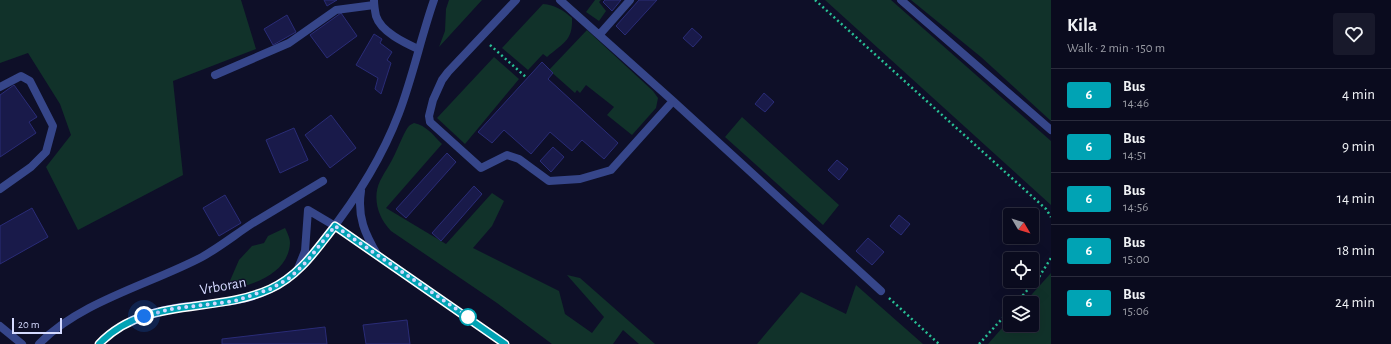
<!DOCTYPE html>
<html lang="en">
<head>
<meta charset="utf-8">
<style>
  body { margin:0; font-family:"Alegreya Sans",sans-serif; background:#18192b; color:#f1f3f6; height:100vh; display:flex; flex-direction:column; font-size:15px; white-space:nowrap }
  * { box-sizing:border-box; margin:0 }
  p { font-size:13px; color:#999ba4 }
  .icon { flex:none; width:22px; height:22px; fill:none; stroke:currentColor; stroke-width:2; stroke-linecap:round; stroke-linejoin:round }
  .map { position:relative; flex:1; overflow:hidden }
  .panel { display:flex; flex-direction:column; background:#0a0b1e; width:340px }
  .panel>* { flex:none }
  .badge { padding:0 8px; border-radius:3px; font-size:14px; line-height:26px }
  .needle { width:26px; rotate:128deg }
  .tools { position:absolute; left:1003px; top:208px; display:grid; gap:8px }
  .tools a { display:grid; place-items:center; width:36px; height:36px; border-radius:4px; background:#0a0b1e; box-shadow:0 4px 16px #0002,0 0 0 1px #2a2b3c; font-size:20px }
  .scale { position:absolute; left:12px; bottom:10px; width:50px; box-sizing:border-box; padding-left:4px; border:2px solid #d5daff; border-top:0; font-size:11px; line-height:14px; white-space:nowrap; color:#d5daff; -webkit-text-stroke:3px #0e0f28; paint-order:stroke }
  .you { position:absolute; width:20px; height:20px; margin:-10px; border:3px solid #fff; border-radius:50%; background:#1a73e8; box-shadow:0 0 0 6px #1a73e833 }
  .map>.badge { position:absolute; translate:-50% -50%; box-shadow:0 0 0 2px #fff }
  .round { display:grid; place-items:center; flex:none; width:42px; height:42px; border-radius:4px; background:#18192b }
  .overview { display:flex; align-items:center; justify-content:space-between; height:68px; padding:0 16px }
  h1 { font-size:19px; font-weight:600; line-height:30px }
  ul { padding:0; list-style:none }
  li { display:flex; align-items:center; gap:12px; height:52px; padding:0 16px; border-top:1px solid #2a2b3c }
  li div { flex:1 }
  li b { display:block; font-size:15px }
  li em { font-style:normal }
  li .badge { min-width:44px; font-weight:700; text-align:center }
  main { display:flex; flex:1; min-height:0 }
  .map>svg:first-child { display:block }
  .green { fill:#11322a }
  .building { fill:#191a4a; stroke:#2a2c77 }
  .lines { fill:none; stroke-linecap:round; stroke-linejoin:round }
  .path { stroke:#28c095; stroke-width:2.5; stroke-dasharray:2 3; stroke-linecap:butt }
  .service { stroke:#36468a; stroke-width:8 }
  .minor { stroke:#36468a; stroke-width:8 }
  .tertiary { stroke:#36468a; stroke-width:8 }
  .line-casing { stroke:#fff; stroke-width:9 }
  .line { stroke:#00a3b4; stroke-width:6 }
  .walk { stroke:#d5daff; stroke-width:4; stroke-dasharray:0 7.2 }
  .stop-dot { fill:#fff; stroke:#00a3b4; stroke-width:2 }
  .labels { text-anchor:middle; dominant-baseline:central; stroke-width:3; stroke-linejoin:round; paint-order:stroke }
  .street-label { font-size:15px; fill:#d5daff; stroke:#0e0f28 }
</style>
</head>
<body>
<main>
<div class="map">
<svg width="1051" height="344" viewBox="0 0 1051 344">
  <rect width="100%" height="100%" fill="#0e0f28"/>
  <path class="green" d="M0,0H241L256,49L173,81L183,175L78,230L46,167L71,135L60,104L28,53L0,63Z
    M449,0H482L439,47L445,31L446,9Z
    M595,0H601L599,2L606,11L599,21L586,12Z
    M825,0H891L1051,141V205Z
    M911,0H1051V121L981,57Z
    M543,4C555,5 563,10 572,18C573,41 563,43 547,57L543,54L528,70L502,48Z
    M587,30L653,91L658,98L656,108L632,135L607,115L614,107L586,85L580,93L577,90L575,93L549,70Z
    M494,57L519,79L465,144L437,118Z
    M742,117L839,205L823,225L725,137Z
    M414,123C426,125 434,136 442,144L386,208L446,244L492,193L504,201L492,226L473,248L559,291L565,314L592,333L604,317L567,275L580,278L655,344H639L623,330L613,344H552L497,303L391,231C378,218 372,198 380,181C385,171 391,163 395,154C398,148 405,130 409,126C410,125 412,124 414,123Z
    M285,228C287,232 290,238 290,243C288,281 234,291 203,292L229,283L239,260L252,246L264,243L268,236Z
    M1051,273V344H988L1010,319V325H1032V303H1024Z
    M856,285L923,344H757L801,292L846,314Z"/>
  <path class="building" d="M324,0H337L327,6Z
    M605,0H621L612,11L603,2Z
    M639,0H657L625,35L616,26Z
    M341,13L357,36L327,58L310,35Z
    M287,15L296,32L273,45L264,29Z
    M692,28L702,37L693,47L683,38Z
    M374,34L382,39L380,43L392,52L387,60L391,63L381,94L375,89L378,78L356,65Z
    M542,62L553,73L548,79L618,143L604,159L582,140L572,151L550,132L531,154L504,130L492,143L478,132Z
    M14,85L37,117L29,122L36,133L0,157V95Z
    M764,93L774,102L765,112L755,104Z
    M331,115L356,148L330,168L305,135Z
    M294,128L308,160L280,173L266,140Z
    M553,147L564,157L551,172L540,161Z
    M447,153L456,162L406,218L396,209Z
    M837,160L848,169L839,180L828,170Z
    M474,186L482,194L441,241L432,233Z
    M225,195L241,223L219,236L203,208Z
    M32,208L48,237L0,264V226Z
    M899,215L910,224L901,235L890,226Z
    M868,238L884,252L872,265L856,251Z
    M407,320L410,344H366L363,325Z
    M325,327L327,344H222V339Z"/>
  <g class="lines">
    <path class="path" d="M815,0L1046,209L1051,217
      M490,45L527,78
      M889,298L939,344
      M1016,303L1039,277L1051,258
      M979,344L1010,310"/>
    <path class="service" d="M516,0L448,72L442,80L433,100L429,116L430,122L481,168L507,155L519,159L549,181L580,179L611,170L673,101
      M560,0L673,101L881,291
      M901,0L1051,130
      M600,34L630,0
      M215,75L289,43L336,10L374,5
      M0,87L21,76L30,81L53,126L46,152L31,167L0,189
      M297,271L305,251L308,210L335,226"/>
    <path class="minor" d="M374,0C374,5 375,11 376,16C381,32 405,43 418,49
      M335,226L505,344
      M0,326L22,344
      M39,344C79,302 151,284 202,257C220,247 236,234 253,223C276,209 300,195 323,181"/>
    <path class="tertiary" d="M361,191C357,217 365,234 378,256
      M99,344C125,317 162,308 198,305C213,303 228,303 243,299C259,295 276,288 289,277C304,266 315,252 326,237C356,199 382,158 399,113C413,76 421,37 434,0"/>
  </g>
  <g class="lines">
    <g class="line-casing">
      <path id="line" d="M99,344C146,295 213,315 270,289C299,276 316,250 335,226L505,344"/>
    </g>
    <use href="#line" class="line"/>
    <path class="walk" d="M144,316L171,309L235,301L270,289L288,279L297,271L308,260L335,226L468,317"/>
  </g>
  <circle class="stop-dot" cx="468" cy="317" r="8"/>
  <g class="labels">
    <g class="street-label">
      <text transform="translate(223 286) rotate(-10)">Vrboran</text>
    </g>
  </g>
</svg>
<div class="tools">
<a><svg class="needle" viewBox="-14 -14 28 28"><path d="M0-13l5 13h-10z" fill="#e53935"/><path d="M0 13l5-13h-10z" fill="#999ba4"/></svg></a>
<a><svg class="icon" aria-label="locate" viewBox="0 0 24 24"><circle cx="12" cy="12" r="6"/><path d="M12 2v4M12 18v4M2 12h4M18 12h4"/></svg></a>
<a><svg class="icon" aria-label="layers" viewBox="0 0 24 24"><path d="M12 4l9 5-9 5-9-5zM3 14l9 5 9-5"/></svg></a>
</div>
<div class="scale">20 m</div>
<div class="you" style="left:144px;top:316px"></div>
</div>
<section class="panel">
<div class="overview"><div><h1>Kila</h1><p>Walk · 2 min · 150 m</p></div><a class="round"><svg class="icon" aria-label="heart" viewBox="0 0 24 24"><path d="M12 20l-8-8c-3-5 5-10 8-4 3-6 11-1 8 4z"/></svg></a></div>
<ul>
<li><span class="badge" style="background:#00a3b4;color:#fff">6</span><div><b>Bus</b><p>14:46</p></div><em>4 min</em></li>
<li><span class="badge" style="background:#00a3b4;color:#fff">6</span><div><b>Bus</b><p>14:51</p></div><em>9 min</em></li>
<li><span class="badge" style="background:#00a3b4;color:#fff">6</span><div><b>Bus</b><p>14:56</p></div><em>14 min</em></li>
<li><span class="badge" style="background:#00a3b4;color:#fff">6</span><div><b>Bus</b><p>15:00</p></div><em>18 min</em></li>
<li><span class="badge" style="background:#00a3b4;color:#fff">6</span><div><b>Bus</b><p>15:06</p></div><em>24 min</em></li>
</ul>
</section>
</main>
</body>
</html>
